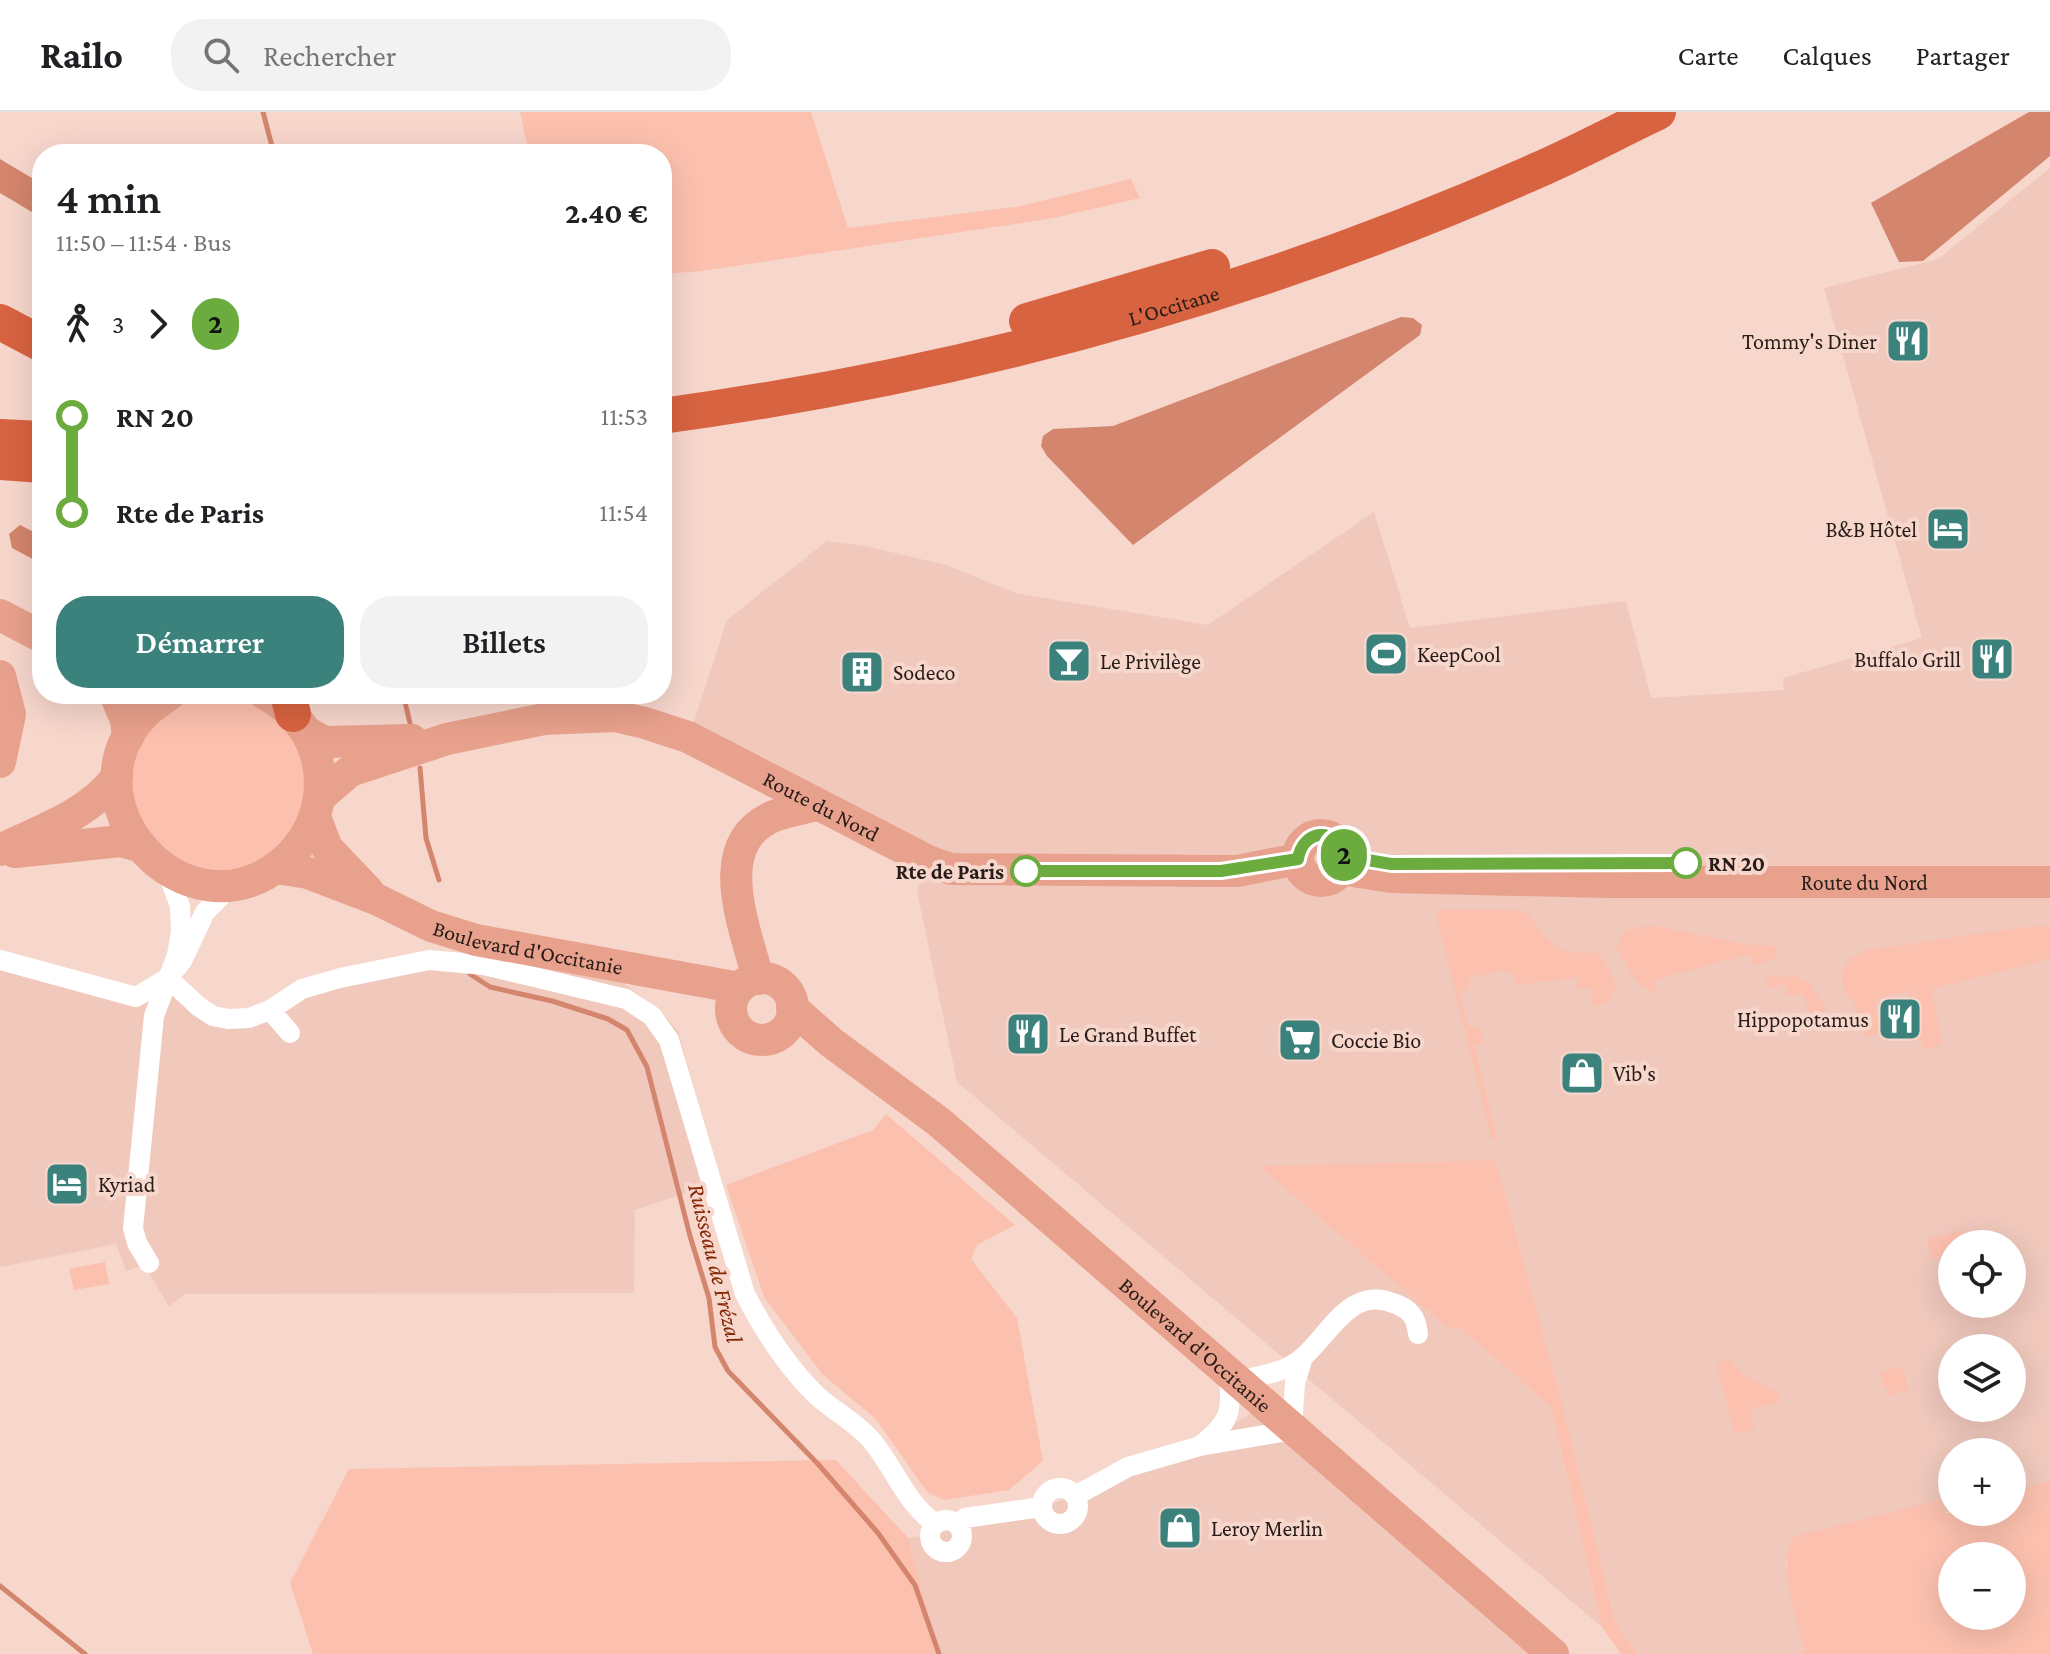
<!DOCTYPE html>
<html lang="fr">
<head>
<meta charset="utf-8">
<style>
  body { margin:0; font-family:"Crimson Pro",serif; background:#f2f2f2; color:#202124; height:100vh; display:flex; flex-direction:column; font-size:30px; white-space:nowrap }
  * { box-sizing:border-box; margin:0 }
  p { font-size:26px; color:#757577 }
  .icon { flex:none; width:44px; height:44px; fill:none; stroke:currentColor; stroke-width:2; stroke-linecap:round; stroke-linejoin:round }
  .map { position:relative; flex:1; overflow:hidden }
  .panel { position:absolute; left:32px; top:32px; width:640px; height:560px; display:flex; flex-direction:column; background:#fff; border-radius:32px; box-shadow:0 8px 32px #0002 }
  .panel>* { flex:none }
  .badge { padding:0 16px; border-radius:26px; font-size:28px; line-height:52px }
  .controls { position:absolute; left:1938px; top:1118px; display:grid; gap:16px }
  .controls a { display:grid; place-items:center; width:88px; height:88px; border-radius:50%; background:#fff; box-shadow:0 8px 32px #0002; font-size:40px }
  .map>.badge { position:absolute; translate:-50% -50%; box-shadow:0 0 0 4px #fff }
  .legs { display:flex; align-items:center; gap:12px; height:88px; padding:0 24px; font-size:26px }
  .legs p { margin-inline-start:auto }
  .head { display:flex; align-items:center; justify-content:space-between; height:136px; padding:0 24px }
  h1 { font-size:44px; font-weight:600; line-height:60px }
  .cta { display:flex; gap:16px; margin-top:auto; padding:16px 24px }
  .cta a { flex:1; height:92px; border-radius:32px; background:#3b827c; color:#fff; font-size:32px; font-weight:600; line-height:92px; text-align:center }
  .cta a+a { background:#f2f2f2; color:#202124 }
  ul { padding:0 24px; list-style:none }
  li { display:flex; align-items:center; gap:28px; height:96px; font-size:30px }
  li i { display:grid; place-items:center; width:12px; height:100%; margin:0 10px; background:currentColor }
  li i::after { content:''; width:20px; height:20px; margin:-10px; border:6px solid; border-radius:50%; background:#fff }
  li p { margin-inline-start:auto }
  li:first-child i { background:linear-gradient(#0000 50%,currentColor 0) }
  li:last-child i { background:linear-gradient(currentColor 50%,#0000 0) }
  header { display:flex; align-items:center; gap:48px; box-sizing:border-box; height:112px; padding:0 40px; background:#fff; border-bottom:2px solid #e0e0e0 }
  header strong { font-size:38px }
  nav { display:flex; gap:44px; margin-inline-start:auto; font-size:28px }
  .search { width:560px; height:72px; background:#f2f2f2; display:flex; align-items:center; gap:20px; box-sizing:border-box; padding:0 28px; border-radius:32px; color:#757577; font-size:30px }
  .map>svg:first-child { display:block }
  .built { fill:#f0c8bc; fill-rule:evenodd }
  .green { fill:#fcc0ae; fill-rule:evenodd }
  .water { fill:#d4856d }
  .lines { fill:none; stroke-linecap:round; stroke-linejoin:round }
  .stream { stroke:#d4856d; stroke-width:5 }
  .minor { stroke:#fff; stroke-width:20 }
  .primary { stroke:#e8a18c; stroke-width:32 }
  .motorway { stroke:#d86340; stroke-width:36 }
  .line-1-casing { stroke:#fff; stroke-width:18 }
  .line-1 { stroke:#6cab3d; stroke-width:12 }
  .stop-1-dot { fill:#fff; stroke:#6cab3d; stroke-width:4 }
  .labels { text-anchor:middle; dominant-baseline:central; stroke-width:8; stroke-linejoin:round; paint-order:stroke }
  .street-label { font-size:22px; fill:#281c18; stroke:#f7d6cc }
  .poi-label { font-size:22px; fill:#281c18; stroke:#f7d6cc; text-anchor:start }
  .stop-label { font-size:22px; font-weight:bold; fill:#281c18; stroke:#f7d6cc; text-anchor:start }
  .water-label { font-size:24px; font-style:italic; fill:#852805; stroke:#f7d6cc }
</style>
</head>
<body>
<header>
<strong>Railo</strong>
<div class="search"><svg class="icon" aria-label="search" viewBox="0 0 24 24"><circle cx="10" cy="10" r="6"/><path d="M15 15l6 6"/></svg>Rechercher</div>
<nav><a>Carte</a><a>Calques</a><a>Partager</a></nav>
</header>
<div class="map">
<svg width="2050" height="1542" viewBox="0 0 2050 1542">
  <rect width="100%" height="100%" fill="#f7d6cc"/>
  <path class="built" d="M2050,56V1369L2012,1379V1340H1952L1953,1400H1943L1939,1388L1785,1451L1804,1539L1795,1542H1637L1615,1509L1562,1291L1496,1048L1260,1055L1449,1217L1460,1216L1551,1295L1602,1515L957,970L917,780L927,749L689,625L727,508L827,429L865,434L946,453L1015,481L1208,513L1374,400L1410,516L1626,489L1651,586L1784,578L1783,566L1922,526L1824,176L1938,147ZM1952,1132H2012V1192H1952ZM1952,1236H2012V1296H1952Z
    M432,838L600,862L622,870L659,898L678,919L720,1069L635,1098L634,1181L185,1182L169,1194L144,1153L126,1159L116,1132L0,1155V848L136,885L168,866L213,904L280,892L429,848Z
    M1265,1292L1553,1542H939L908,1426L946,1420L958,1413L1042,1395L1075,1384L1200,1334Z"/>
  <path class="green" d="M520,0H811L848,116L1021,94L1131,67L1140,86L1054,106L702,159L662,162V42H529Z
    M131 671a88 88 0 1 1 176 0a88 88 0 1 1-176 0Z
    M1435,798H1515C1531,799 1530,807 1538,816C1542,822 1551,830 1557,834C1571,844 1585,838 1600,842L1615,870C1616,884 1606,893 1593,895L1591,876L1578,877L1577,865L1518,873L1509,860L1504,858L1469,866V876L1460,881L1469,916L1479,914L1483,930L1474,933L1497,1027L1492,1028Z
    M1651,813L1751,833H1772L1779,840L1774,844V847L1753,853L1750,842L1654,868L1657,879C1636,880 1626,850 1616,835L1626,818Z
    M2050,814V847L1932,877L1942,933L1923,938L1917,914L1922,913L1915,884L1910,885L1908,879L1876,887L1877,894L1875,895L1881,921L1864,925L1853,887L1847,884C1836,862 1843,847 1867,838L2023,815Z
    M1793,863L1809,871L1827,898L1810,903L1803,882L1788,884L1785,872L1768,876L1765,865L1778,864L1780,867Z
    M886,1002L1015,1113L977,1133L971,1147L1017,1206L1043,1349L1009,1378L944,1388L927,1380L876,1307L823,1263L764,1185L726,1073L873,1018Z
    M1496,1048L1562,1291L1615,1509L1637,1542H1621L1602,1515L1551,1295L1460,1216L1449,1217L1259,1054Z
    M1964,1118L1967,1132H1952V1142L1932,1147L1927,1127Z
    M105,1150L109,1172L74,1178L69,1157Z
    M1729,1247L1743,1263L1778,1280L1780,1290L1750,1298L1755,1317L1735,1322L1716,1251Z
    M1903,1254L1909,1278L1888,1284L1886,1274L1883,1275L1880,1260Z
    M836,1348L908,1426L939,1542H313L290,1471L349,1357Z
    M2050,1369V1542H1795L1804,1539C1799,1513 1773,1441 1796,1424L1940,1388L1945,1401L2012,1400V1379ZM1952,1444H2012V1504H1952Z"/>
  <path class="water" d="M2029,0H2050V44L1923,149L1899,150L1871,91Z
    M0,47L42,72V106L0,81Z
    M1401,205L1413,206L1422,213L1420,223L1133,433L1047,344L1041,334L1043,324L1053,317L1113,314Z
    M20,413L42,424V452L12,436L9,422Z"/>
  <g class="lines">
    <path class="stream" d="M263,0L274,42
      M403,582L410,611
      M420,656L426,726L439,768
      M470,862L490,875L552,889L608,907L627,918L647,955L690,1124L709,1186L715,1235L728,1259L818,1352L878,1421L915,1473L939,1542
      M0,1474L85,1542"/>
    <path class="minor" d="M0,848L136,885L168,866L182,849L205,800L232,773
      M168,866L198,894L213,904L228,907L249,906L270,898L302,877L340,866L429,848L484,853L626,887L652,904L669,928L745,1182C763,1217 787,1254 815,1282C833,1299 856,1310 872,1329C894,1355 906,1392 935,1411
      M270,898L290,921
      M149,1151L137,1131L133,1116L154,904L177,843L181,820L180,794L167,759
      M1239,1269C1261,1263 1286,1261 1303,1245C1330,1222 1350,1174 1393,1191C1410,1197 1416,1204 1418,1222
      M1200,1334C1233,1308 1231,1300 1229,1259
      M1042 1394a18 18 0 1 1 36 0a18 18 0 1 1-36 0Z
      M1075,1384L1128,1355L1200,1334L1282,1320L1292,1316L1295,1271L1303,1245
      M930 1424a16 16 0 1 1 32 0a16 16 0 1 1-32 0Z
      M958,1413L965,1406L1042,1395"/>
    <g class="primary">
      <path d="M0,503L42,525"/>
      <path d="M0,564L10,602L0,650"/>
      <path d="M115,582L126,608L128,625"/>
      <path d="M170,582C162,588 153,594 146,600C58,689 185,830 282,751C306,731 320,702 320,671C320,633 298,599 265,582"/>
      <path d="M307,620L324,630L412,628"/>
      <path id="s1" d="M320,685L350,659L447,627L544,607L615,604L645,611L688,625L928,749L951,757L1221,759H1237L1298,747"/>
      <path d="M315,705L327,736L368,779"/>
      <circle cx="1321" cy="746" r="23"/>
      <path d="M0,738C43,717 88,703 117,665"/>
      <path d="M15,740L121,729L139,734"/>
      <path id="s2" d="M276,756L308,761L376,787L431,814L476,828L739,876"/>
      <path id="s3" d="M1341,757L1391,765L1607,770H2050"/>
      <circle cx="762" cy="897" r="31"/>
      <path d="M758,867C746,817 708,732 774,704C787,699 803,697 816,693"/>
      <path id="s4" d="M792,896L832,931L939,1010L1553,1542"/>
    </g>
    <g class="motorway">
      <path d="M1027,209L1212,155"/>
      <path d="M0,210L42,232"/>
      <path id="s5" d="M662,304C963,263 1260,182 1538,58C1579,40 1618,19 1658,0"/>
      <path d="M0,325L42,327"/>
      <path d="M0,350L42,353"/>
      <path d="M288,582L293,602"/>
    </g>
  </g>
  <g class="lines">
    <g class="line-1-casing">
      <path id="line-1" d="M1026,759H1221L1298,747C1303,717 1336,714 1344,744L1391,752L1686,751"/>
    </g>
    <use href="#line-1" class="line-1"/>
  </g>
  <defs>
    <g id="restaurant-square" transform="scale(2.3)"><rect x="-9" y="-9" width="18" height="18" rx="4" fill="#3b827c" stroke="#f7d6cc"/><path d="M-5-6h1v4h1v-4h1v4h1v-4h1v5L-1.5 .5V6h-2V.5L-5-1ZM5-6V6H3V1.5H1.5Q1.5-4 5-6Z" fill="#fff"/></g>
    <g id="hotel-square" transform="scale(2.3)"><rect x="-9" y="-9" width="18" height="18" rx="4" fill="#3b827c" stroke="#f7d6cc"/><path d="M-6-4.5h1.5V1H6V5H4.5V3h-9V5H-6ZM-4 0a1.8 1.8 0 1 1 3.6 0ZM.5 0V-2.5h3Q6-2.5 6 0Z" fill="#fff"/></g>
    <g id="stadium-square" transform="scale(2.3)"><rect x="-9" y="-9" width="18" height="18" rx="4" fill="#3b827c" stroke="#f7d6cc"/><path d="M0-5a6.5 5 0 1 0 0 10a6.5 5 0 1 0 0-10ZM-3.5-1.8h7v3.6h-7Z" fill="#fff"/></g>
    <g id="bar-square" transform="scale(2.3)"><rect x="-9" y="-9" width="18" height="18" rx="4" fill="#3b827c" stroke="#f7d6cc"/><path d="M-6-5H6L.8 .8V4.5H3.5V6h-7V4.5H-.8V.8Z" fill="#fff"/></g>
    <g id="building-square" transform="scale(2.3)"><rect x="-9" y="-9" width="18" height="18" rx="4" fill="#3b827c" stroke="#f7d6cc"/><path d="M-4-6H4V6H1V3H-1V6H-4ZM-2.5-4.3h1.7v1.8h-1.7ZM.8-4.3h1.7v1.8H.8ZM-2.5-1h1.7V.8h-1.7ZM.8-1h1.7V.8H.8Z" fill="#fff"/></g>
    <g id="supermarket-square" transform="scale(2.3)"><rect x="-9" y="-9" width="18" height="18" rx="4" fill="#3b827c" stroke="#f7d6cc"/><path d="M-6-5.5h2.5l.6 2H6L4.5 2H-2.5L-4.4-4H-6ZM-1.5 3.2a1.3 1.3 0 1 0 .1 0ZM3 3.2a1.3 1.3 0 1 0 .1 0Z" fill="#fff"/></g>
    <g id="shop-square" transform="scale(2.3)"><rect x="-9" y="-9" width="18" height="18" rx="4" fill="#3b827c" stroke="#f7d6cc"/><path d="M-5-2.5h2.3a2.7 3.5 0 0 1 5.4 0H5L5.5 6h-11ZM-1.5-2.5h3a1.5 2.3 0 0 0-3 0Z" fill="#fff"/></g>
  </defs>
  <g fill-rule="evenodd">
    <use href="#restaurant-square" x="1908" y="229"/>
    <use href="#hotel-square" x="1948" y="417"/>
    <use href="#stadium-square" x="1386" y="542"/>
    <use href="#restaurant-square" x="1992" y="547"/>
    <use href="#bar-square" x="1069" y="549"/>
    <use href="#building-square" x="862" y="560"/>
    <use href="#restaurant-square" x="1900" y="907"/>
    <use href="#restaurant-square" x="1028" y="922"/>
    <use href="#supermarket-square" x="1300" y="928"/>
    <use href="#shop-square" x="1582" y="961"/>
    <use href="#hotel-square" x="67" y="1072"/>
    <use href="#shop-square" x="1180" y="1416"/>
  </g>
  <g class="stop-1-dot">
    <circle cx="1686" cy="751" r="14"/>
    <circle cx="1026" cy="759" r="14"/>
  </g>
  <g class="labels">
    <g class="street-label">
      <text stroke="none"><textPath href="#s5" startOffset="524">L'Occitane</textPath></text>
      <text stroke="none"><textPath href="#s1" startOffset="538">Route du Nord</textPath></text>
      <text stroke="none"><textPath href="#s3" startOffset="524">Route du Nord</textPath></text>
      <text stroke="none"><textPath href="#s2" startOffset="266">Boulevard d'Occitanie</textPath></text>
      <text stroke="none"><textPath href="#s4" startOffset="526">Boulevard d'Occitanie</textPath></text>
    </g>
    <g class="poi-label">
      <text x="1877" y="229" text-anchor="end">Tommy's Diner</text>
      <text x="1917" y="417" text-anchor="end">B&amp;B Hôtel</text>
      <text x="1417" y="542">KeepCool</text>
      <text x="1961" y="547" text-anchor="end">Buffalo Grill</text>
      <text x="1100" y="549">Le Privilège</text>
      <text x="893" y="560">Sodeco</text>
      <text x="1869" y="907" text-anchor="end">Hippopotamus</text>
      <text x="1059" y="922">Le Grand Buffet</text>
      <text x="1331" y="928">Coccie Bio</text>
      <text x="1613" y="961">Vib's</text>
      <text x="98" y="1072">Kyriad</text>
      <text x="1211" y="1416">Leroy Merlin</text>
    </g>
    <g class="stop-label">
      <text x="1708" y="751">RN 20</text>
      <text x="1004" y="759" text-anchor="end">Rte de Paris</text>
    </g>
    <g class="water-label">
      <text transform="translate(716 1151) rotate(76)">Ruisseau de Frézal</text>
    </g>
  </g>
</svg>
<div class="controls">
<a><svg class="icon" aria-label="locate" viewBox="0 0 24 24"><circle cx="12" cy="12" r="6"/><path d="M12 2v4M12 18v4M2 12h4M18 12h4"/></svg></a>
<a><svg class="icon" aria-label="layers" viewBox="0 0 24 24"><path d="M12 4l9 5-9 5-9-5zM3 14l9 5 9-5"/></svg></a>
<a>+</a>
<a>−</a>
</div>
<b class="badge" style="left:1344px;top:743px;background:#6cab3d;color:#111">2</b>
<section class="panel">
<div class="head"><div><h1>4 min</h1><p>11:50 – 11:54 · Bus</p></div><b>2.40 €</b></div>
<div class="legs"><svg class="icon" aria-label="walk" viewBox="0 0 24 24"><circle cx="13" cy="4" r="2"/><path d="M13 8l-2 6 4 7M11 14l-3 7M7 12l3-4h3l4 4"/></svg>3<svg class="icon" aria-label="forward" viewBox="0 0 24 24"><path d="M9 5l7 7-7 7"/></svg><b class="badge" style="background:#6cab3d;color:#111">2</b></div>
<ul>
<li><i style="color:#6cab3d"></i><b>RN 20</b><p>11:53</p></li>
<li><i style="color:#6cab3d"></i><b>Rte de Paris</b><p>11:54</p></li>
</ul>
<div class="cta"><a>Démarrer</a><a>Billets</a></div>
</section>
</div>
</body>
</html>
